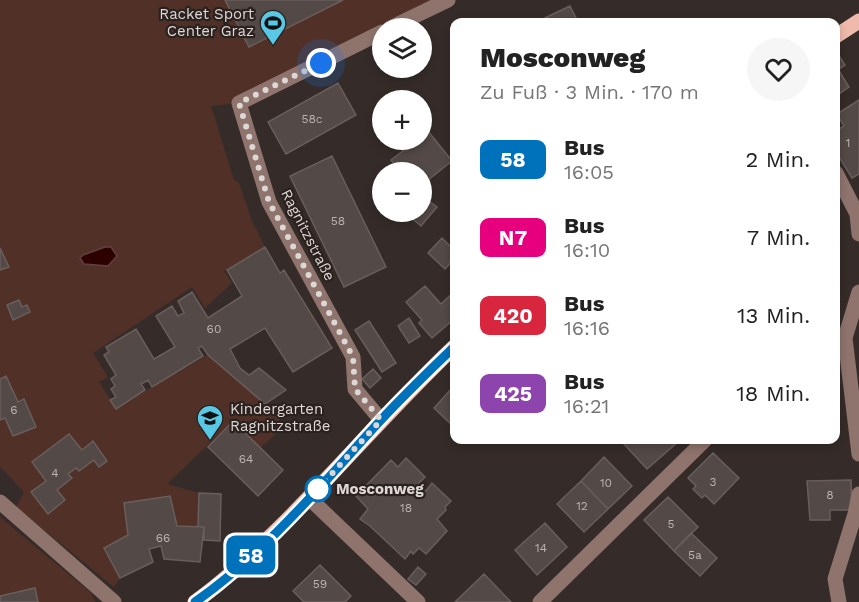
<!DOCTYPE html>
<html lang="de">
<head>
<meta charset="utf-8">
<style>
  body { margin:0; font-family:"Work Sans",sans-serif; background:#f6f6f6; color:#222; height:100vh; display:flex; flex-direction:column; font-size:22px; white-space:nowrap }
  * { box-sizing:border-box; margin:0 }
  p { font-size:20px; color:#767676 }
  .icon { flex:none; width:33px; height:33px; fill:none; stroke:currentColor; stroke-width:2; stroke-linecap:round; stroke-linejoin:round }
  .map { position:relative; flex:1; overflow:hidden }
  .details { position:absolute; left:450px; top:18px; width:390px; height:426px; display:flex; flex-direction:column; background:#fff; border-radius:12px; box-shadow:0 3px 9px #0003 }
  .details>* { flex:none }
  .badge { padding:0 12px; border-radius:9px; font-size:21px; line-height:39px }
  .controls { position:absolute; left:372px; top:18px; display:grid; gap:12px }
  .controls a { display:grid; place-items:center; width:60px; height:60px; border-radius:50%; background:#fff; box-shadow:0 3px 9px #0003; font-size:30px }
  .you { position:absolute; width:30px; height:30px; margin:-15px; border:4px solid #fff; border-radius:50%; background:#1a73e8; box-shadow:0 0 0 9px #1a73e833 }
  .map>.badge { position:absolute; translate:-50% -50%; box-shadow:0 0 0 3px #fff }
  .round { display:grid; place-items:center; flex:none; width:63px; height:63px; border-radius:32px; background:#f6f6f6 }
  .overview { display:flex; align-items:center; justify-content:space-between; height:102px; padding:0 30px }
  h1 { font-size:28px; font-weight:800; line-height:45px }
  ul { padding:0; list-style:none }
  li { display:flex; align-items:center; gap:18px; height:78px; padding:0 30px }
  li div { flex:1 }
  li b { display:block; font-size:22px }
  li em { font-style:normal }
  li .badge { min-width:66px; font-weight:700; text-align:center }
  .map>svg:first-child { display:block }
  .green { fill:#513127 }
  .water { fill:#2c0100; stroke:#614140; stroke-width:1.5 }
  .building { fill:#534946; stroke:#695e5b; stroke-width:1.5 }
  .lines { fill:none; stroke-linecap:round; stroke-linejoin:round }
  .minor { stroke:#8e746d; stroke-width:15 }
  .major { stroke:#efbaab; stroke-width:15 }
  .line-casing { stroke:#fff; stroke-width:14 }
  .line { stroke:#0072bc; stroke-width:9 }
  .walk { stroke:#ddd7d5; stroke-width:6; stroke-dasharray:0 10.8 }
  .stop-dot { fill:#fff; stroke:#0072bc; stroke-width:3 }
  .labels { text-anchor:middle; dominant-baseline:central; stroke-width:4.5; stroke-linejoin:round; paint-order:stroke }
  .number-label { font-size:12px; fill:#bab4b1 }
  .poi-label { font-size:15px; fill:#ddd7d5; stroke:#2b221f; text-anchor:end }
  .street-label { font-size:15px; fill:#ddd7d5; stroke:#2b221f }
  .stop-label { font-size:15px; font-weight:bold; fill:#ddd7d5; stroke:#2b221f; text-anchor:start }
</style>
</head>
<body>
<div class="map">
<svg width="859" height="602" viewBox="0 0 859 602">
  <rect width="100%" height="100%" fill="#352c29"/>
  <path class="green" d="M0,0H448L239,103L211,106L234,180L239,183L252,221L265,247L224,271L232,283L205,308L192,287L93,353L108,377L99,382L116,408L208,355L265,404L285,426L260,448L233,421L167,484L199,493L198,527L177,526L128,535L105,549L120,578L114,587L16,507L24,492L0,467Z
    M0,517L91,593L95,602H0Z"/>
  <path class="water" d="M105,247H111L117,256L108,266L84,264L80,258L83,255Z"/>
  <path class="building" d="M225,0H343L249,47Z
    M570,6L578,22H537L551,15Z
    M836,51L845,65L836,71Z
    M838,69L849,87L836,96V71Z
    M338,83L356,115L286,154L268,122Z
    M859,100V174L852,178L836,152V131L844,126L837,114Z
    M428,131L452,161L428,180L423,174L422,175V172H401L391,160L417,140H422V136Z
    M332,156L386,267L344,287L290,176Z
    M424,197L437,207L421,226L409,216L412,212H422V200Z
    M442,238L454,250V259L445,269L428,253Z
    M265,247L280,273L284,270L332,348L293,372L265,328L230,349L240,368L249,375L259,368L286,390L265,404L208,355L202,346L198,348L203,356L152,387L148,380L141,384L145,390L116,409L110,400L116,397L111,389L115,386L111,379L116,375L104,355L109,352L106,347L136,329L154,359L175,347L156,316L172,306L178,316L184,313L178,301L192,292L208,318L242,296L227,270Z
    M0,248L9,267L0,270Z
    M425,286L441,304L454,292V319L432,338L419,323L422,320L406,302Z
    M19,300L22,307L27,305L30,312L13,320L7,305Z
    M409,318L420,336L409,343L398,326Z
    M369,321L396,363L382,372L355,330Z
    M373,369L381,378L370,388L362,379Z
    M6,376L18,402L24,399L36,427L13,436L5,418L0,420V379Z
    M454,386V427L434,408Z
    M233,421L283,470L258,496L208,447Z
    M69,434L82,450L93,441L107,461L99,467L94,460L79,471L76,468L68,474L72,478L57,490L65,500L48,514L31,492L46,481L32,462Z
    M625,440H678L679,441L647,469L622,442Z
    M713,453L739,478L714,504L705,495L702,498L693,489L696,486L688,478Z
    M604,457L632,486L608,509L581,481Z
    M406,458L425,477L418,484L426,491L432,483L451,501L445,507L446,510L437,519L447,531L426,554L419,548L413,554L411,551L405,559L370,526L360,519L368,509L356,496L391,460L398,467Z
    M851,480L852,510H830V520H810L807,481Z
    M581,481L608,509L584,532L557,504Z
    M199,493L221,494L220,541L204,540V527H198Z
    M170,496L177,526L204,527L200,562L164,559L161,546L149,549L153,562L120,578L104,548L128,535L124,503Z
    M668,497L698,527L674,551L644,520Z
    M545,523L567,547L537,575L515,550Z
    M691,533L717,558L700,576L674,551Z
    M320,565L351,596L345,602H304L293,591Z
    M418,567L426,574L416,585L408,579Z
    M484,574L511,602H455Z
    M35,588L38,602H0V596Z"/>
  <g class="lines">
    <path class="minor" d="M390,28L448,0
      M836,173L857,214L859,234
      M859,292L845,338L859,454
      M381,420L355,389L353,357L269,202L239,103L382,32
      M309,498L418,602
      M0,502L114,602
      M540,602L705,440
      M839,602L835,579L855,514L859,494"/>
    <path class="major" d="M836,36L859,21
      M195,602C226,580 250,556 277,530C338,470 393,405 454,347"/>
  </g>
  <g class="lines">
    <g class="line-casing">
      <path id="line" d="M195,602C265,553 323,483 380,421C404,395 429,371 454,347"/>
    </g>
    <use href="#line" class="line"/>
    <path class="walk" d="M318,489L381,420L355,389L353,357L269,202L239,103L321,63"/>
  </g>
  <defs>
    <g id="stadium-pin" transform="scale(1.35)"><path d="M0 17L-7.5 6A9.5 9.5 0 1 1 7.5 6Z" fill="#59c8e5" stroke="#2b221f"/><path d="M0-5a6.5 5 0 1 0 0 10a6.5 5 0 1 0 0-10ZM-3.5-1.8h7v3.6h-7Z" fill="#111"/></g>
    <g id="school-pin" transform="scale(1.35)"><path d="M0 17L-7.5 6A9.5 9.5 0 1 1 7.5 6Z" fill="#59c8e5" stroke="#2b221f"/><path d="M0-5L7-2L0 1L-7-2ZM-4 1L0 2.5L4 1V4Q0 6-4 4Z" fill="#111"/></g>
  </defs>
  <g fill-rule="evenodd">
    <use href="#stadium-pin" x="273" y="23"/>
    <use href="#school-pin" x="210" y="418"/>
  </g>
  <circle class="stop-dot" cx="318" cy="489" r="12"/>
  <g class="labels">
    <g class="number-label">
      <text x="312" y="119">58c</text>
      <text x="848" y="143">1</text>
      <text x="338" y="221">58</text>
      <text x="214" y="329">60</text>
      <text x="14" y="410">6</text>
      <text x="246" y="459">64</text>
      <text x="55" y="473">4</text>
      <text x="713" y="482">3</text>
      <text x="606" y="483">10</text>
      <text x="830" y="495">8</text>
      <text x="582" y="506">12</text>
      <text x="406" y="508">18</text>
      <text x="671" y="524">5</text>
      <text x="163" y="538">66</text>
      <text x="541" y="548">14</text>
      <text x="695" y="555">5a</text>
      <text x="320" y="584">59</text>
    </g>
    <g class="poi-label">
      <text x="254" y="14">Racket Sport<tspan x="254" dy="17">Center Graz</tspan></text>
      <text x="230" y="409" text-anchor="start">Kindergarten<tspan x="230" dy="17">Ragnitzstraße</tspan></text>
    </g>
    <g class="street-label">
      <text transform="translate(308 235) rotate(63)">Ragnitzstraße</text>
    </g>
    <g class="stop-label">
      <text x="336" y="489">Mosconweg</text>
    </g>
  </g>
</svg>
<div class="controls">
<a><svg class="icon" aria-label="layers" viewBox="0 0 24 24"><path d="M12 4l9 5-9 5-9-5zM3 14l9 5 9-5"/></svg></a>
<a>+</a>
<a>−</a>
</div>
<div class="you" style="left:321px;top:63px"></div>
<b class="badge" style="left:251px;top:555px;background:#0072bc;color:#fff">58</b>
<section class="details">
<div class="overview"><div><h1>Mosconweg</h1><p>Zu Fuß · 3 Min. · 170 m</p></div><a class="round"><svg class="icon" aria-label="heart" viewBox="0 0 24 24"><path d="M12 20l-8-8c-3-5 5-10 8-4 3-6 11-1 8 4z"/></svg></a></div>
<ul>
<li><span class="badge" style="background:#0072bc;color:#fff">58</span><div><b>Bus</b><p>16:05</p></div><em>2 Min.</em></li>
<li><span class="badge" style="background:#e6007e;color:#fff">N7</span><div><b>Bus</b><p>16:10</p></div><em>7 Min.</em></li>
<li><span class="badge" style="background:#d7263d;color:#fff">420</span><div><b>Bus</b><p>16:16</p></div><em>13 Min.</em></li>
<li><span class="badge" style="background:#8e44ad;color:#fff">425</span><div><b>Bus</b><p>16:21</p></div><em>18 Min.</em></li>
</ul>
</section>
</div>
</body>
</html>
